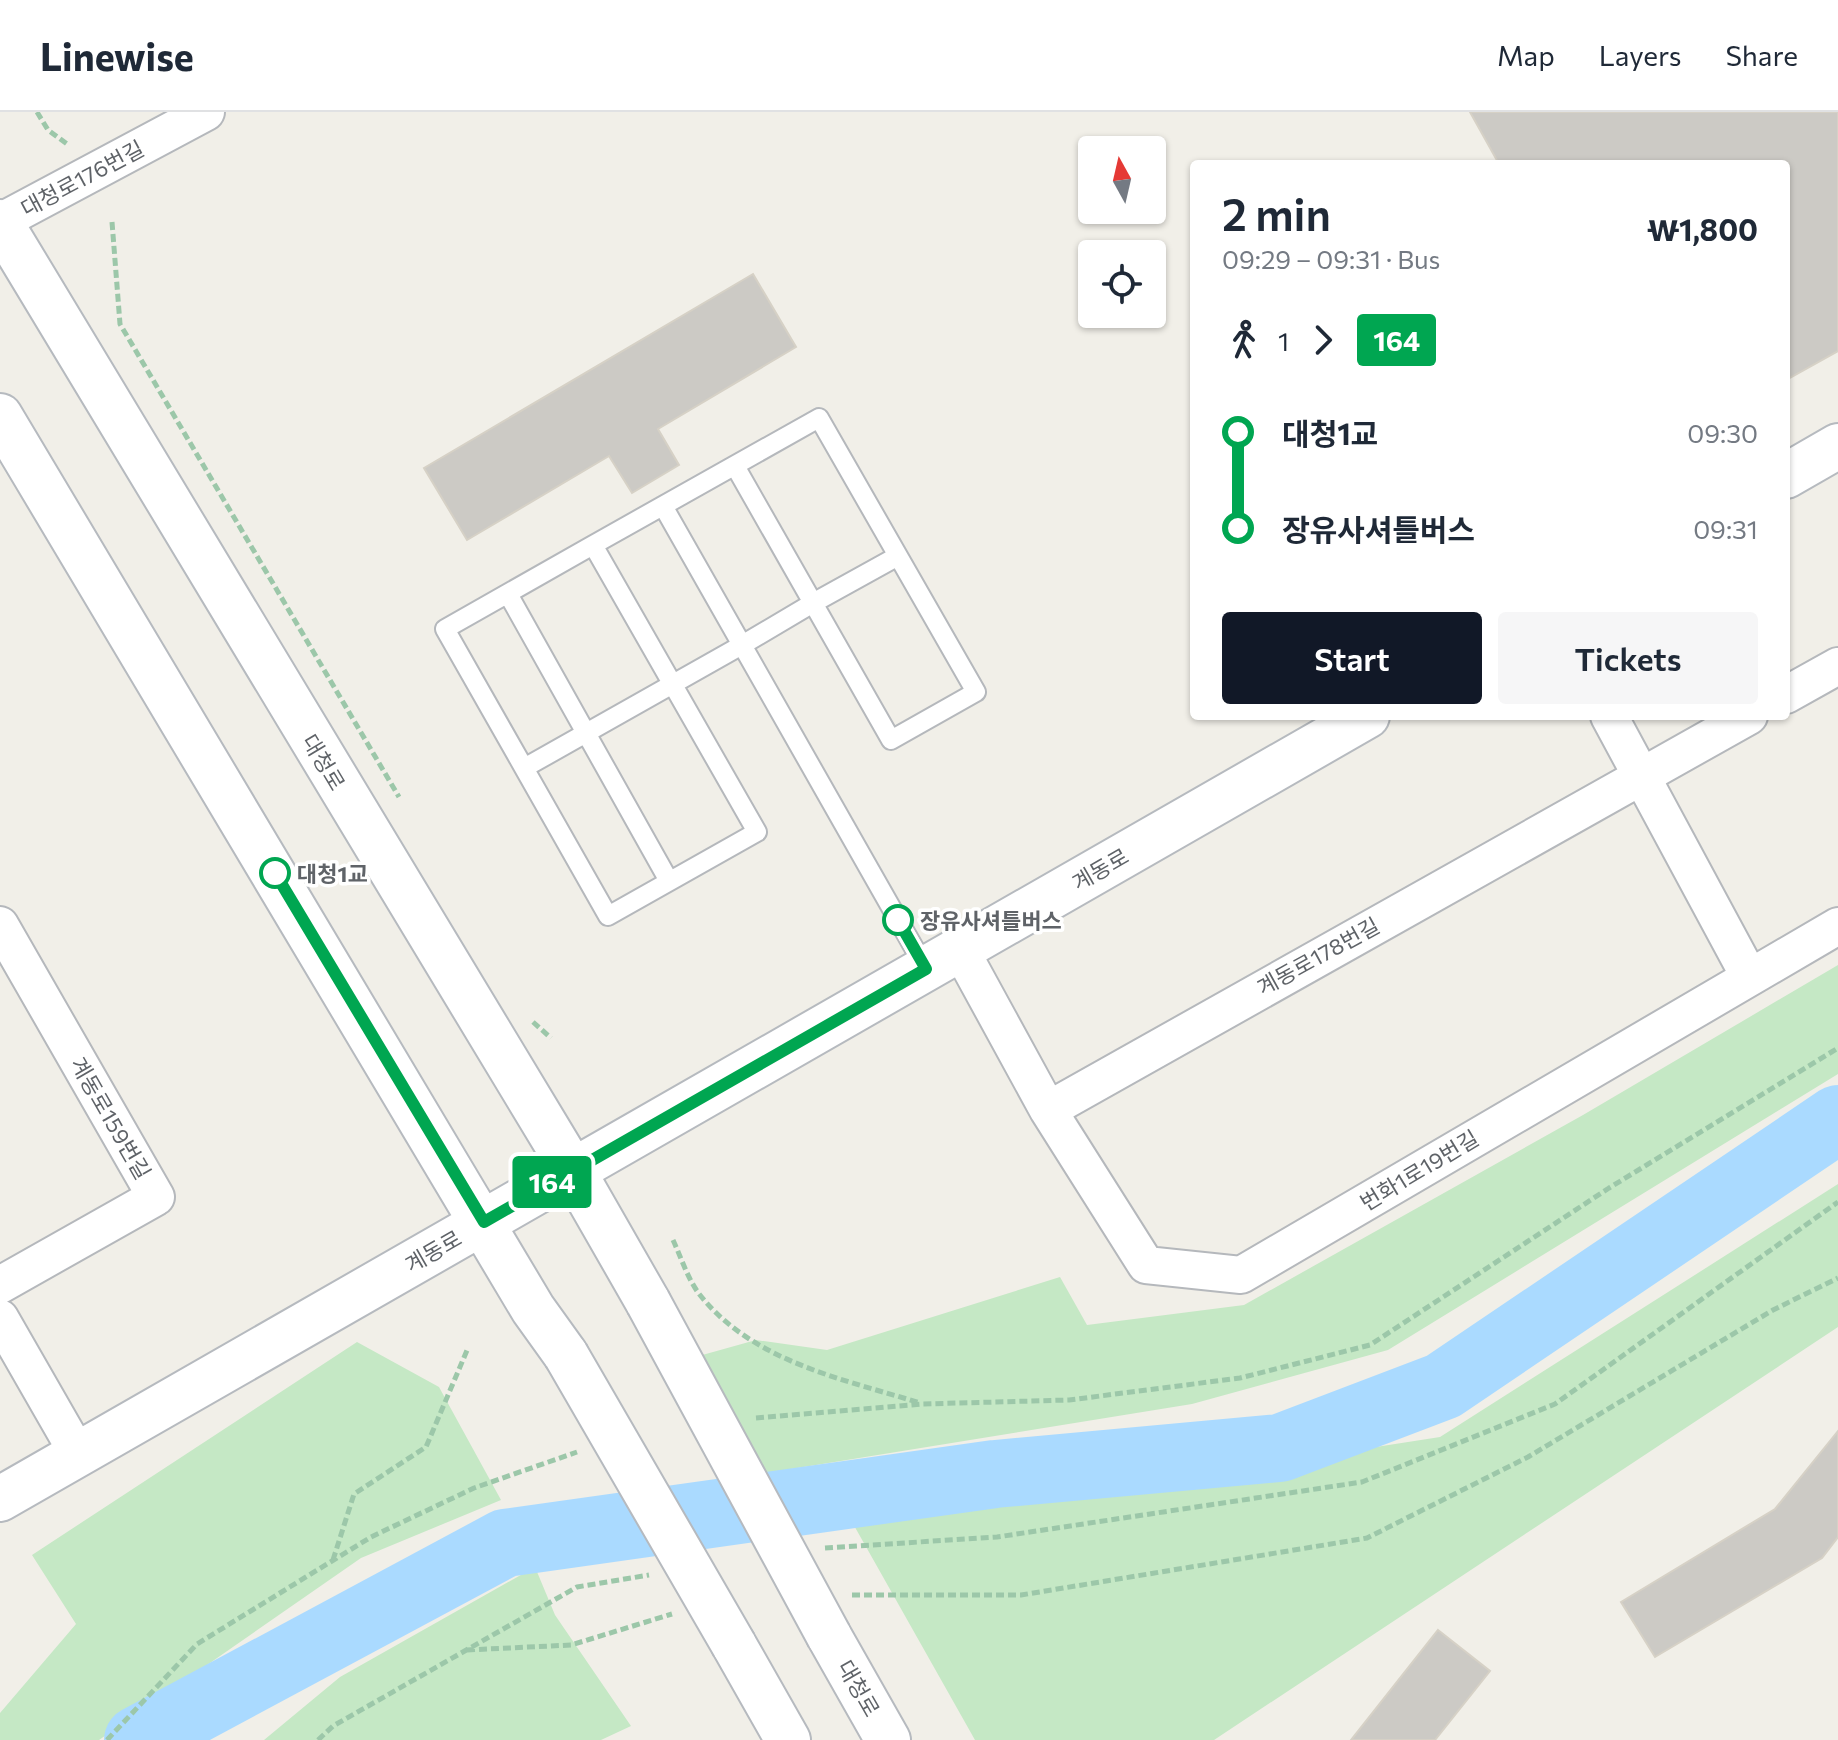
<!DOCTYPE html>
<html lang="en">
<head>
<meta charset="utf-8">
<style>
  body { margin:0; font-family:Commissioner,"Noto Sans KR",sans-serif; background:#f6f6f7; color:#1f2937; height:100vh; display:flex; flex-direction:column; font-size:30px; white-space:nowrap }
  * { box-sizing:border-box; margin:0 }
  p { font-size:26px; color:#747a83 }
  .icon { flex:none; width:44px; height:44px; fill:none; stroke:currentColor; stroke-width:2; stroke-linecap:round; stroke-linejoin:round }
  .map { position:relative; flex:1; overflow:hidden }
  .side { position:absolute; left:1190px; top:48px; width:600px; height:560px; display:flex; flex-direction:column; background:#fff; border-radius:8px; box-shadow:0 2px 6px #0004 }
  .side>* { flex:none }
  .badge { padding:0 16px; border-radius:6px; font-size:28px; line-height:52px }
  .needle { width:52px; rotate:352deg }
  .fabs { position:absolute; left:1078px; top:24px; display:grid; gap:16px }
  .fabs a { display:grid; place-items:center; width:88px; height:88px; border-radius:8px; background:#fff; box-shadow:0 2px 6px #0004; font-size:40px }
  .map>.badge { position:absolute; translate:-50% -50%; box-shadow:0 0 0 4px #fff }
  .legs { display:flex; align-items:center; gap:12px; height:88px; padding:0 32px; font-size:26px }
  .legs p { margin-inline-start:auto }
  .overview { display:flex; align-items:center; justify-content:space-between; height:136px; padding:0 32px }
  h1 { font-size:44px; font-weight:600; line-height:60px }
  .action { display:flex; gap:16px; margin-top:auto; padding:16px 32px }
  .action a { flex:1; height:92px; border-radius:8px; background:#111827; color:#fff; font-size:32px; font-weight:600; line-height:92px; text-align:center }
  .action a+a { background:#f6f6f7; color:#1f2937 }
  ul { padding:0 32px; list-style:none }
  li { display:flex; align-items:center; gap:28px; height:96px; font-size:30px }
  li i { display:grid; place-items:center; width:12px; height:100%; margin:0 10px; background:currentColor }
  li i::after { content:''; width:20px; height:20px; margin:-10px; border:6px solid; border-radius:50%; background:#fff }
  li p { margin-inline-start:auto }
  li:first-child i { background:linear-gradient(#0000 50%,currentColor 0) }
  li:last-child i { background:linear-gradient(currentColor 50%,#0000 0) }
  header { display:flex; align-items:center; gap:48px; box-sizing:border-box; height:112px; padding:0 40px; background:#fff; border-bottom:2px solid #e0e1e3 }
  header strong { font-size:38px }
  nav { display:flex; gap:44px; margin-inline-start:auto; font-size:28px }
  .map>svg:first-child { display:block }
  .green { fill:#c5e8c5 }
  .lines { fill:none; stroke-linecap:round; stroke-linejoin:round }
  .river { stroke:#aadaff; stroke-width:68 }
  .building { fill:#cccac5; stroke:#d6d1c6; stroke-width:2 }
  .lane-casing { stroke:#b5b8bc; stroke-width:22 }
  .street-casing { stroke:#b5b8bc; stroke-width:40 }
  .secondary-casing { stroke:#b6babf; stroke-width:48 }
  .path { stroke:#9cc7a9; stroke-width:5; stroke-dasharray:8 4; stroke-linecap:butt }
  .lane { stroke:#fff; stroke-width:18 }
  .street { stroke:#fff; stroke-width:36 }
  .secondary { stroke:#fff; stroke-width:44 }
  .secondary-bridge-casing { stroke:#b6babf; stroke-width:48; stroke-linecap:butt }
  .secondary-bridge { stroke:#fff; stroke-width:44 }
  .line-1-casing { stroke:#fff; stroke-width:18 }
  .line-1 { stroke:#00a651; stroke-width:12 }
  .stop-1-dot { fill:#fff; stroke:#00a651; stroke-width:4 }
  .labels { text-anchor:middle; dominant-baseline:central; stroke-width:7; stroke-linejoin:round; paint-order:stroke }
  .street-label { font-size:22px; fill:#5f6368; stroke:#fff }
  .stop-label { font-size:22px; font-weight:bold; fill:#5f6368; stroke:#fff; text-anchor:start }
</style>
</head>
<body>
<header>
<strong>Linewise</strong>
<nav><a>Map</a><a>Layers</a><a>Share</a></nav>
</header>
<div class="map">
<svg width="1838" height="1628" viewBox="0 0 1838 1628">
  <rect width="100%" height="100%" fill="#f1efe8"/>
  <path class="green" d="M1838,853V962L1388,1238L1192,1292L754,1363L688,1247L756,1228L827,1238L1060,1165L1087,1213L1244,1193L1583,1003Z
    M1838,1072V1215L1214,1628H975L843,1394L1080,1381L1440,1325Z
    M357,1230L439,1275L501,1388L361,1446L99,1628H0V1601L76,1512L32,1443Z
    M535,1455L555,1503L631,1614L601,1628H264L340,1565Z"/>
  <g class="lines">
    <path class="river" d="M138,1628L505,1431L995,1362L1280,1336L1443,1274L1838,1007"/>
  </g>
  <path class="building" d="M1470,0H1838V239L1786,268V52H1499Z
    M753,162L796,235L658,317L679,353L632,381L609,344L467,428L424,356Z
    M1838,1319V1425L1822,1446L1655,1545L1621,1490L1775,1397Z
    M1438,1518L1490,1559L1435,1628H1351Z"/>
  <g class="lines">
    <g class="lane-casing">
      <path id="lane" d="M735,354L813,491L898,444
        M593,433L819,306L976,580L891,628L813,491L742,533L663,394
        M508,482L669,769
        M524,656L445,517L593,433L757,720L608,804L524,656L742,533L926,857"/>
    </g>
    <g class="street-casing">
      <path id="street" d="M0,110L206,0
        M1786,583L1838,554
        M1609,604L1749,864
        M0,813L156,1085L0,1173
        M960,837L1048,998L1146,1153L1241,1163L1838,814
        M1048,998L1749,604
        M0,1206L78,1342"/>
    </g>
    <g class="secondary-casing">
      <path id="secondary" d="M0,110L573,1059L648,1190
        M0,304L533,1197L566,1243
        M1786,364L1838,334
        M0,1387L1367,604
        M829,1524L888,1628
        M734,1533L788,1628"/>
    </g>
    <path class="path" d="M37,0L48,18L67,32
      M112,110L120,212L399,685
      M533,910L551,926
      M673,1128C681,1145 688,1168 700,1183C753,1250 843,1267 920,1291
      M756,1306L923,1292L1069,1288L1240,1266L1370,1233L1609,1076L1838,936
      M825,1436L997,1425L1362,1370L1555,1292L1838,1090
      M333,1448L354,1382L426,1335L468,1236
      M852,1483H1021L1367,1426L1528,1345L1773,1198L1838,1166
      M467,1538L571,1533L672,1502
      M107,1628L197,1532L371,1425L474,1376L577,1340
      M318,1628L333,1614L577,1475L649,1463"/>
    <use href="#lane" class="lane"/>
    <use href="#street" class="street"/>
    <use href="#secondary" class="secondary"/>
    <g class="secondary-bridge-casing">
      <path id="secondary-bridge" d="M648,1190L829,1524
        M566,1243L734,1533"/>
    </g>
    <use href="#secondary-bridge" class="secondary-bridge"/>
  </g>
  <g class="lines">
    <g class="line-1-casing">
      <path id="line-1" d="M275,761L484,1110L926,857L898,808"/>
    </g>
    <use href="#line-1" class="line-1"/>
  </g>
  <g class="stop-1-dot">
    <circle cx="275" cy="761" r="14"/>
    <circle cx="898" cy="808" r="14"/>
  </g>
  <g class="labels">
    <g class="street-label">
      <text transform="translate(82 66) rotate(-28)">대청로176번길</text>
      <text transform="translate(324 650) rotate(59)">대청로</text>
      <text transform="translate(1100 757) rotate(-30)">계동로</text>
      <text transform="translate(1318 844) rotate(-29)">계동로178번길</text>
      <text transform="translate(111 1006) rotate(60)">계동로159번길</text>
      <text transform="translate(1419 1058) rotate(-31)">번화1로19번길</text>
      <text transform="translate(433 1139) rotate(-30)">계동로</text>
      <text transform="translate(859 1576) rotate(60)">대청로</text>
    </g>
    <g class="stop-label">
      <text x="297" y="761">대청1교</text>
      <text x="920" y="808">장유사셔틀버스</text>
    </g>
  </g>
</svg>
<div class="fabs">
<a><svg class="needle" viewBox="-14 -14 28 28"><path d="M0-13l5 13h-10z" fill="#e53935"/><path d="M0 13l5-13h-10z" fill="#747a83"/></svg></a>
<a><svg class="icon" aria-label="locate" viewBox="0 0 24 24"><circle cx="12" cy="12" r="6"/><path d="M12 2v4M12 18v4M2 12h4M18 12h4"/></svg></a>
</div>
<b class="badge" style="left:552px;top:1070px;background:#00a651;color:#fff">164</b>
<section class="side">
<div class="overview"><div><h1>2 min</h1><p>09:29 – 09:31 · Bus</p></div><b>₩1,800</b></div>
<div class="legs"><svg class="icon" aria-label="walk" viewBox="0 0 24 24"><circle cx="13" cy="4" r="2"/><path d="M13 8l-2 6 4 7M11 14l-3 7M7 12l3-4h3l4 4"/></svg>1<svg class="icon" aria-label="forward" viewBox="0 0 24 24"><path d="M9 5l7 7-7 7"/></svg><b class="badge" style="background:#00a651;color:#fff">164</b></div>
<ul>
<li><i style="color:#00a651"></i><b>대청1교</b><p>09:30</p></li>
<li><i style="color:#00a651"></i><b>장유사셔틀버스</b><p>09:31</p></li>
</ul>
<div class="action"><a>Start</a><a>Tickets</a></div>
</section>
</div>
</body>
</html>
